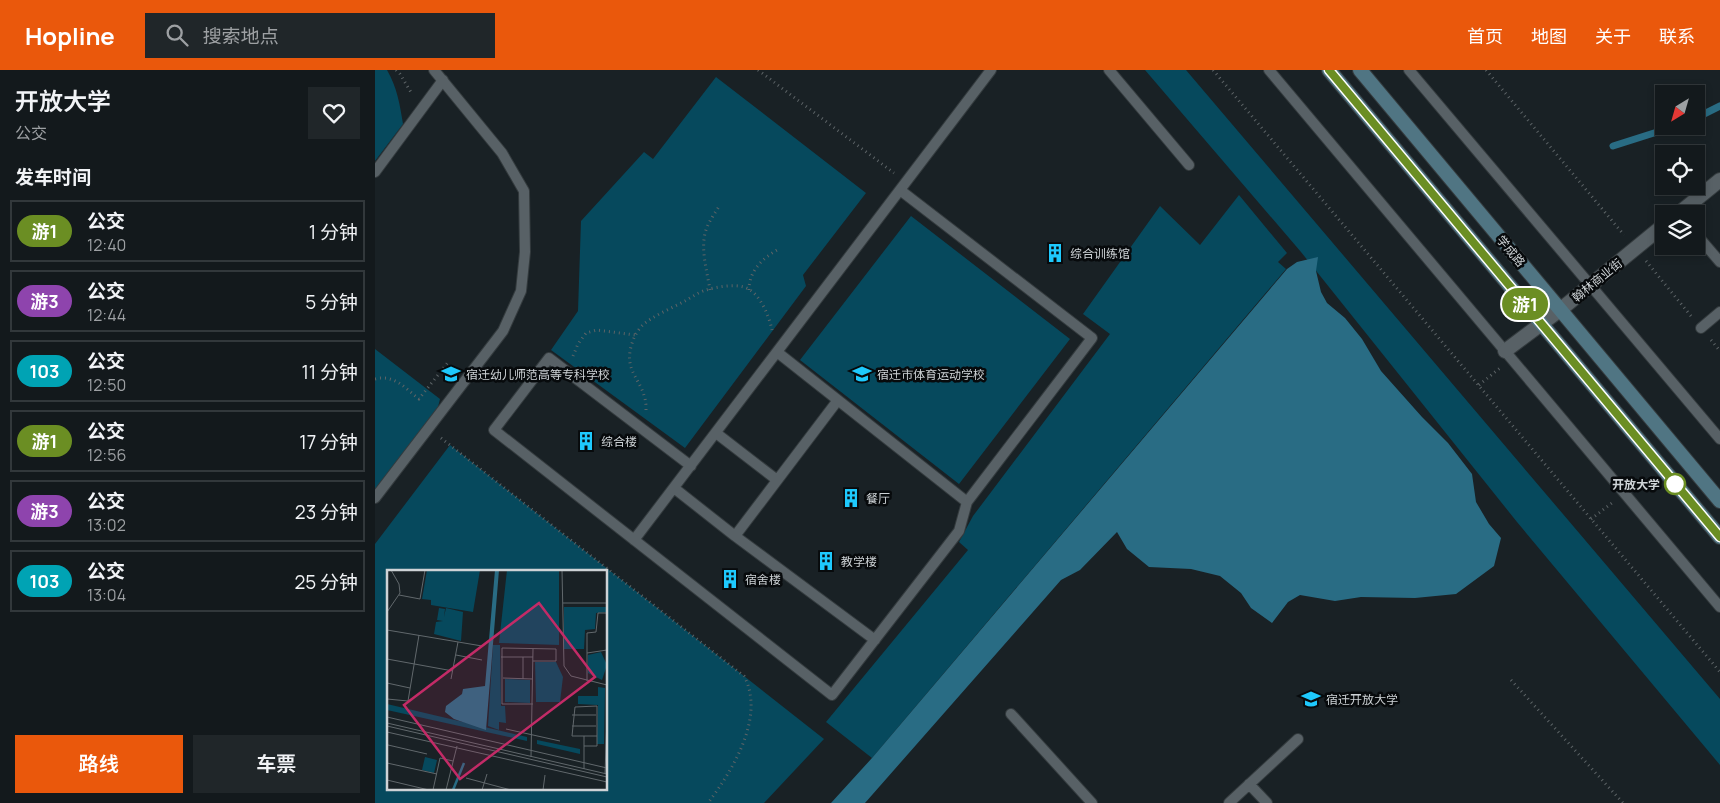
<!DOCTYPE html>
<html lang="zh">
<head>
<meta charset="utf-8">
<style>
  body { margin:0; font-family:Manrope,"Noto Sans SC",sans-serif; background:#202629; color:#f1f3f6; height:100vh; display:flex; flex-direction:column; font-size:19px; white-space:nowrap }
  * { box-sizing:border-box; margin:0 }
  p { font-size:16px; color:#9da0a3 }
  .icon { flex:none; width:28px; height:28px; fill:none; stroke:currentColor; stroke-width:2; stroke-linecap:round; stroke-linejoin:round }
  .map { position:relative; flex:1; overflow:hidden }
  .drawer { display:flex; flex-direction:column; background:#13191c; width:375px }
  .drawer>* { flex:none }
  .badge { padding:0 10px; border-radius:16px; font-size:18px; line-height:32px }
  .needle { width:32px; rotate:217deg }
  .controls { position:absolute; left:1280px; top:15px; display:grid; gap:10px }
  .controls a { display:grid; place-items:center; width:50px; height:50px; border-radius:0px; background:#13191c; box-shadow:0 2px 8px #0003,0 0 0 1px #32383b; font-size:25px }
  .map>.badge { position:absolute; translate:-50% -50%; box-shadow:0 0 0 2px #fff }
  h2 { padding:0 15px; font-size:19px; line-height:45px }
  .round { display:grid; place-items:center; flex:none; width:52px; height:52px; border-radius:0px; background:#202629 }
  .overview { display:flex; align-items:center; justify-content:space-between; height:85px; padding:0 15px }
  h1 { font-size:24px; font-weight:600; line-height:38px }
  .primary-button { display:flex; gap:10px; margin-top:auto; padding:10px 15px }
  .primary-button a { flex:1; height:58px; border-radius:0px; background:#ea580c; color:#fff; font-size:20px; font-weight:600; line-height:58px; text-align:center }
  .primary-button a+a { background:#202629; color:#f1f3f6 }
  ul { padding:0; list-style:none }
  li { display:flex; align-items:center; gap:15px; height:62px; margin:0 10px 8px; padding:0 5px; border:2px solid #32383b; border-radius:0px }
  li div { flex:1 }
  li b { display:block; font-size:19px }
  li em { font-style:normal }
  li .badge { min-width:55px; font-weight:700; text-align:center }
  header { display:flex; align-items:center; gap:30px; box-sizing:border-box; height:70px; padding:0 25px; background:#ea580c; color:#fff }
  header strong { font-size:24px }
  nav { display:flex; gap:28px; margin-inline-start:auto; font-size:18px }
  .search { width:350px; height:45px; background:#202629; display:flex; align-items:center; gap:12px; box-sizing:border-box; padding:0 18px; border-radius:0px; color:#9da0a3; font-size:19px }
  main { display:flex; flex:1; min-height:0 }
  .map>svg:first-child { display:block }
  .green { fill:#06495d; fill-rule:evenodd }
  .water { fill:#296c84 }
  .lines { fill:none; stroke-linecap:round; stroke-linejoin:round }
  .stream { stroke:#296c84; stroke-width:7 }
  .service-casing { stroke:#343b3e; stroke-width:12 }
  .minor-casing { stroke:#343b3e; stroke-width:16 }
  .secondary-casing { stroke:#343b3e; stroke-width:16 }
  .path { stroke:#5d6467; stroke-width:3; stroke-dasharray:1 4; stroke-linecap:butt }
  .service { stroke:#586166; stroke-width:10 }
  .minor { stroke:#586166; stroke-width:14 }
  .secondary { stroke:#507583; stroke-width:14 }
  .line-casing { stroke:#fff; stroke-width:11 }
  .line { stroke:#6b8e23; stroke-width:8 }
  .stop-dot { fill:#fff; stroke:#6b8e23; stroke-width:2.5 }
  .labels { text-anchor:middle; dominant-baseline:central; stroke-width:5; stroke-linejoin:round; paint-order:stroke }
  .street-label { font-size:12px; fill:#ced3d6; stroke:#070a0c }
  .poi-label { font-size:12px; fill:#ced3d6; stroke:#070a0c; text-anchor:start }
  .stop-label { font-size:12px; font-weight:bold; fill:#ced3d6; stroke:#070a0c; text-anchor:end }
  .inset-river { fill:none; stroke:#296c84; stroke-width:2.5 }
  .inset-road { fill:none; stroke:#61686c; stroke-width:1 }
  .view { fill:#c32b67; fill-opacity:0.15; stroke:#c32b67; stroke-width:2.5 }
  .inset-edge { fill:none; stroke:#ced3d6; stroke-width:2.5 }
</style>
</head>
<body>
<header>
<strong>Hopline</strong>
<div class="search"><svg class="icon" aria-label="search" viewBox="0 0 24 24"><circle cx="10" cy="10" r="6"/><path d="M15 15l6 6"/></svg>搜索地点</div>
<nav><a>首页</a><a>地图</a><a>关于</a><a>联系</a></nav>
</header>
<main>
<section class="drawer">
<div class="overview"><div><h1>开放大学</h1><p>公交</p></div><a class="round"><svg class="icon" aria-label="heart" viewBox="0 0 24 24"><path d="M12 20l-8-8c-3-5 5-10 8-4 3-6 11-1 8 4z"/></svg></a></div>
<h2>发车时间</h2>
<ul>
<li><span class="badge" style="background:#6b8e23;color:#fff">游1</span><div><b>公交</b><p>12:40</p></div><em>1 分钟</em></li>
<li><span class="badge" style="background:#8e44ad;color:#fff">游3</span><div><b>公交</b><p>12:44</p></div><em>5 分钟</em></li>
<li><span class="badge" style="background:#00a3b4;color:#fff">103</span><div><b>公交</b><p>12:50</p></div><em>11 分钟</em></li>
<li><span class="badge" style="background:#6b8e23;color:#fff">游1</span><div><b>公交</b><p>12:56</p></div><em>17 分钟</em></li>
<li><span class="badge" style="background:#8e44ad;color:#fff">游3</span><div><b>公交</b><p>13:02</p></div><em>23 分钟</em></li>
<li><span class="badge" style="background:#00a3b4;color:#fff">103</span><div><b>公交</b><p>13:04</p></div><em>25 分钟</em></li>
</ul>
<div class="primary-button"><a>路线</a><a>车票</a></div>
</section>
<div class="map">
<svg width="1345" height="733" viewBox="0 0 1345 733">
  <rect width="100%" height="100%" fill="#192125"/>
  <path class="green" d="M0,0H12C22,17 25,35 28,54L0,91Z
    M770,0H811L1345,629V695L1142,452L926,182Z
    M341,7L491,123L428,205L431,216L310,378L176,280L203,241L206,151L269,82L278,89Z
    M864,125L912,183L903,192L911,199L497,688L451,652L593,480L584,472L598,446L735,264L708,244L785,136L825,175Z
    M536,146L695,269L584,414L425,290Z
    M0,279L65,329L63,337L0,420Z
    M75,375L449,669L389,733H0V474ZM14,502H231V719H14Z"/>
  <path class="water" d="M943,187L941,201L946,222L952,233L970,248L987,269L1006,301L1047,347L1073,373L1097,404L1101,432L1114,454L1126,468L1119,496L1081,524L1040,528L986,527L960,531L925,525L913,532L897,553L876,538L866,523L845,506L816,499L774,497L752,479L742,462L705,500L686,510L490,733H456L497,688L912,199L922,192Z"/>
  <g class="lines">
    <path class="stream" d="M1321,48L1345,36
      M1238,76L1301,56"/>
    <g class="service-casing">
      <path id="service" d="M734,0L814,95
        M894,0L1345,537
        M1034,0L1345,369
        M0,102L68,10
        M1321,164L1345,192
        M1326,258L1345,242
        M402,282L592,432
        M341,363L402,410
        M316,396L174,288L119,360L457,625L584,461L592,432L717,268L525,120
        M299,418L360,466L500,570
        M0,428L128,261L146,221L150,182L149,121L127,83L59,0
        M360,466L463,330
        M259,470L616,0
        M636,644L717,733
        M874,714L892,733
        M854,733L923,669"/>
    </g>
    <g class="minor-casing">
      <path id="minor" d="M1303,144L1345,110
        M1130,281L1185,240L1289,155"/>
    </g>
    <g class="secondary-casing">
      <path id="secondary" d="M954,0L1345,467
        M985,0L1345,431"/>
    </g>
    <path class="path" d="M21,0L25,4L37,24
      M383,0L519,103
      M838,0L1345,602
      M1111,0L1249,165
      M1271,191L1316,246
      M335,220C332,201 325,178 331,160C334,151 340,143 345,135
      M374,220C374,201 387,189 402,180
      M1336,270L1345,281
      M198,286L203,274L211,263L222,260L260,265
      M0,309C19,304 30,318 44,329L74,291
      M1104,315L1125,298
      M271,340C272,309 244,304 259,268C261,263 266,256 270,253C282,244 297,238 310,231C317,227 324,222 331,220C341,217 358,214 369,217C385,222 394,246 397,260
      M66,368L369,606C391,647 357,701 333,733
      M1216,449L1237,433
      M1136,610L1248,733"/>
    <use href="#service" class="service"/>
    <use href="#minor" class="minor"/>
    <use href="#secondary" class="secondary"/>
  </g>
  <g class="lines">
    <g class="line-casing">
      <path id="line" d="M954,0L1345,467"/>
    </g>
    <use href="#line" class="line"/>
  </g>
  <defs>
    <g id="building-bare" transform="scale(1.5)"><path d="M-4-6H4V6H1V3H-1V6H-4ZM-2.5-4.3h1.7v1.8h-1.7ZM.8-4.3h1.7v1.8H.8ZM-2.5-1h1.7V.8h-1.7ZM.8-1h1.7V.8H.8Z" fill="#1ec9fd" stroke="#070a0c" stroke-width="2.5" paint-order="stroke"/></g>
    <g id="university-bare" transform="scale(1.5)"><path d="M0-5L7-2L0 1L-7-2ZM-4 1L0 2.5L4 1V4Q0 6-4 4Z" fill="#1ec9fd" stroke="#070a0c" stroke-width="2.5" paint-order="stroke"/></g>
    <g id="school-bare" transform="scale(1.5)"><path d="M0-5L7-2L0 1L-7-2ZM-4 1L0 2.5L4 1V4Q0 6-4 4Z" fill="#1ec9fd" stroke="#070a0c" stroke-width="2.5" paint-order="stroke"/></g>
  </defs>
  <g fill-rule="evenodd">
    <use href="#building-bare" x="680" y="183"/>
    <use href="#university-bare" x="76" y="304"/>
    <use href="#school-bare" x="487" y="304"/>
    <use href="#building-bare" x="211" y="371"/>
    <use href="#building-bare" x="476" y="428"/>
    <use href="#building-bare" x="451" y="491"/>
    <use href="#building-bare" x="355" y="509"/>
    <use href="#university-bare" x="936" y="629"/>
  </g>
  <circle class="stop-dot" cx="1300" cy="414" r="10"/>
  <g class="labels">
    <g class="street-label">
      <text transform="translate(1136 181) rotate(50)">学成路</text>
      <text transform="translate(1222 210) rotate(-39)">翰林商业街</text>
    </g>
    <g class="poi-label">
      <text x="695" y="183">综合训练馆</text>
      <text x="91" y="304">宿迁幼儿师范高等专科学校</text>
      <text x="502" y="304">宿迁市体育运动学校</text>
      <text x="226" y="371">综合楼</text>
      <text x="491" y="428">餐厅</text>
      <text x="466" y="491">教学楼</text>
      <text x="370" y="509">宿舍楼</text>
      <text x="951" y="629">宿迁开放大学</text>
    </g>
    <g class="stop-label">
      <text x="1285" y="414">开放大学</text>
    </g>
  </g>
  <g transform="translate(12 500)">
    <rect width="220" height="220" fill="#192125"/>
    <path d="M40,0H93L86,42L44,35V30L35,29ZM120,0H172V75L112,73ZM177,37H220V42L209,43L208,59L198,60L197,79H177ZM52,38L58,39L57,47L59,38L76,42L74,71L47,64L49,52L56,51L50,50ZM106,75H113L114,136H118L119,153L112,152V160L101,156ZM214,82L220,95L215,110L201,103V85ZM148,92H169L176,107L173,132H149ZM118,109L143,110V133L118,132ZM211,117L218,118L217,174H210L211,135L191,134V126H211ZM0,134L140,167V171L0,140ZM150,170L193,179V184L150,174ZM38,187L50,190L47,203L35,200Z" fill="#06495d"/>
    <path d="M108,0H112L99,160L67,149L58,142L59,136L75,124L76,119L98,116Z" fill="#296c84"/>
    <path class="inset-river" d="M66,220L77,193"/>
    <path class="inset-road" d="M175,0L177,96L184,106L220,115M12,25L33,29L38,0M176,33H220M0,42L13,23L12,14L4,0M0,60L95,76M200,83L220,80M69,85L95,90M114,87H146M136,87V109M0,89L66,101M116,108L146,109M64,109L71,72M200,111V63L209,62L211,43H220M0,113L23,118M0,129L21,131L32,65M146,134H115V78L169,79V91H146M185,145H209M0,147L220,198M0,153L220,204M0,156L220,207M185,156H209M119,159L173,171M0,162L220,212M197,166H185L188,137L210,136V166M1,175L40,184M144,187L146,79M0,193L50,204M197,199V166H210V176H197M218,204L220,147M79,208L124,220M0,210L42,220M46,220L53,188L66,191M59,220L70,176M95,220L100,204M156,220L158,205"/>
    <path class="view" d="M152,33L208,107L73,209L17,135Z"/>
    <rect width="220" height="220" class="inset-edge"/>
  </g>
</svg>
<div class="controls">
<a><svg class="needle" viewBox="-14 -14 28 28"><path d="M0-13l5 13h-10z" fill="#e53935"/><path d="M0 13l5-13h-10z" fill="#9da0a3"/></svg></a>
<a><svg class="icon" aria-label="locate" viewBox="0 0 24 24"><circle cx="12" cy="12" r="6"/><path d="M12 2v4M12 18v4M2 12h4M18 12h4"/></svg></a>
<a><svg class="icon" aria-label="layers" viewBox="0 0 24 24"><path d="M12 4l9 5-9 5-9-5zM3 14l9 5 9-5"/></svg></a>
</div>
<b class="badge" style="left:1150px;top:234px;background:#6b8e23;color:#fff">游1</b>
</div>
</main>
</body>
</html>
